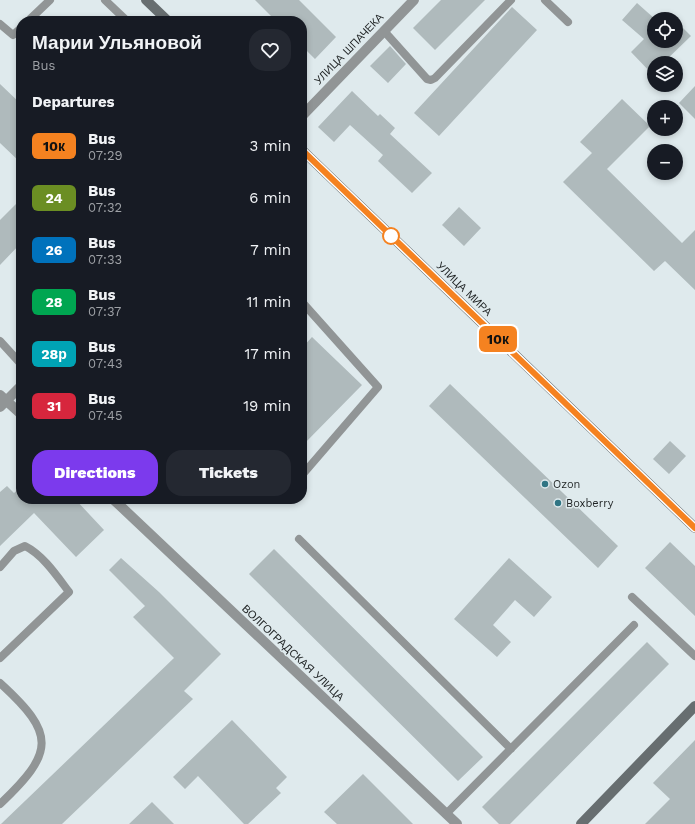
<!DOCTYPE html>
<html lang="en">
<head>
<meta charset="utf-8">
<style>
  body { margin:0; font-family:"Work Sans",sans-serif; background:#242831; color:#f1f3f6; height:100vh; display:flex; flex-direction:column; font-size:15px; white-space:nowrap }
  * { box-sizing:border-box; margin:0 }
  p { font-size:13px; color:#9ea1a6 }
  .icon { flex:none; width:22px; height:22px; fill:none; stroke:currentColor; stroke-width:2; stroke-linecap:round; stroke-linejoin:round }
  .map { position:relative; flex:1; overflow:hidden }
  .side { position:absolute; left:16px; top:16px; width:291px; height:488px; display:flex; flex-direction:column; background:#171b24; border-radius:16px; box-shadow:0 2px 6px #0003 }
  .side>* { flex:none }
  .badge { padding:0 8px; border-radius:6px; font-size:14px; line-height:26px }
  .controls { position:absolute; left:647px; top:12px; display:grid; gap:8px }
  .controls a { display:grid; place-items:center; width:36px; height:36px; border-radius:50%; background:#171b24; box-shadow:0 2px 6px #0003; font-size:20px }
  .map>.badge { position:absolute; translate:-50% -50%; box-shadow:0 0 0 2px #fff }
  h2 { padding:0 16px; font-size:15px; line-height:36px }
  .round { display:grid; place-items:center; flex:none; width:42px; height:42px; border-radius:16px; background:#242831 }
  .headline { display:flex; align-items:center; justify-content:space-between; height:68px; padding:0 16px }
  h1 { font-size:19px; font-weight:800; line-height:30px }
  .cta { display:flex; gap:8px; margin-top:auto; padding:8px 16px }
  .cta a { flex:1; height:46px; border-radius:16px; background:#7c3aed; color:#fff; font-size:16px; font-weight:800; line-height:46px; text-align:center }
  .cta a+a { background:#242831; color:#f1f3f6 }
  ul { padding:0; list-style:none }
  li { display:flex; align-items:center; gap:12px; height:52px; padding:0 16px }
  li div { flex:1 }
  li b { display:block; font-size:15px }
  li em { font-style:normal }
  li .badge { min-width:44px; font-weight:700; text-align:center }
  .map>svg:first-child { display:block }
  .building { fill:#afbabc }
  .lines { fill:none; stroke-linecap:round; stroke-linejoin:round }
  .lane { stroke:#919596; stroke-width:8 }
  .street { stroke:#919596; stroke-width:10 }
  .secondary { stroke:#676e70; stroke-width:10 }
  .line-casing { stroke:#fff; stroke-width:9 }
  .line { stroke:#f58220; stroke-width:6 }
  .stop-dot { fill:#fff; stroke:#f58220; stroke-width:2 }
  .poi-dot { fill:#307584; stroke:#dfeaed; stroke-width:1.5 }
  .labels { text-anchor:middle; dominant-baseline:central; stroke-width:3; stroke-linejoin:round; paint-order:stroke }
  .street-label { font-size:11px; fill:#1f2324; stroke:#dfeaed }
  .poi-label { font-size:11px; fill:#1f2324; stroke:#dfeaed; text-anchor:start }
</style>
</head>
<body>
<div class="map">
<svg width="695" height="824" viewBox="0 0 695 824">
  <rect width="100%" height="100%" fill="#dfeaed"/>
  <path class="building" d="M255,0H299L336,37L315,59L302,46V21H276Z
    M441,0H485L435,50L413,28Z
    M637,3L655,19L654,41H676V21L691,36L663,63H654V76L631,52L644,39L622,20Z
    M512,7L537,30L439,136L414,113Z
    M390,46L406,64L388,83L370,66Z
    M0,84L21,104V163L0,143Z
    M695,86V119L679,103Z
    M352,91L378,116L380,114L395,128L390,134L432,173L412,193L378,161L383,155L350,125L334,142L318,127Z
    M622,99L650,126L607,169L682,243L695,230V290L665,261L654,271L563,182L592,153L580,142Z
    M21,199V243L0,265V220Z
    M459,207L481,228L464,246L442,225Z
    M312,337L362,385L302,446V348Z
    M450,384L618,546L598,568L429,406Z
    M670,441L686,456L669,474L653,459Z
    M7,486L14,493L21,487V499H75L104,530L76,557L34,513L0,546V492Z
    M670,542L695,566V616L645,568Z
    M274,549L483,757L458,781L249,574Z
    M121,558L159,592L221,654L184,691L193,699L62,824H1L174,658L133,617L145,606L109,570Z
    M509,558L552,597L534,617L515,600L493,625L511,642L497,657L454,619Z
    M647,642L669,664L510,824H499L482,807Z
    M232,720L287,777L276,788L281,793L248,824H244L198,776L185,789L173,777Z
    M695,740V824H645L670,799L653,783Z
    M363,774L413,824H337L324,812Z
    M152,802L174,824H129Z"/>
  <g class="lines">
    <path class="lane" d="M105,0L127,21
      M545,0L568,22
      M28,21L50,0
      M0,24L13,35L21,28
      M384,31L427,79L431,80L435,78L511,0
      M302,302L378,387L303,474L302,473
      M0,341L21,364
      M299,539L511,749
      M0,567L14,551L25,546C43,555 57,576 69,592L0,658
      M632,597L695,656
      M0,683C56,734 55,752 0,804
      M446,814L634,625"/>
    <path class="street" d="M302,116L414,0
      M0,395L21,414
      M0,407L21,386
      M113,499L457,824"/>
    <path class="secondary" d="M146,0L168,21
      M302,150L695,528
      M581,824L695,706"/>
  </g>
  <g class="lines">
    <g class="line-casing">
      <path id="line" d="M302,150L695,528"/>
    </g>
    <use href="#line" class="line"/>
  </g>
  <circle class="stop-dot" cx="391" cy="236" r="8"/>
  <g class="poi-dot">
    <circle cx="545" cy="484" r="4"/>
    <circle cx="558" cy="503" r="4"/>
  </g>
  <g class="labels">
    <g class="street-label">
      <text transform="translate(349 49) rotate(-46)">УЛИЦА ШПАЧЕКА</text>
      <text transform="translate(464 289) rotate(44)">УЛИЦА МИРА</text>
      <text transform="translate(293 653) rotate(43)">ВОЛГОГРАДСКАЯ УЛИЦА</text>
    </g>
    <g class="poi-label">
      <text x="553" y="484">Ozon</text>
      <text x="566" y="503">Boxberry</text>
    </g>
  </g>
</svg>
<div class="controls">
<a><svg class="icon" aria-label="locate" viewBox="0 0 24 24"><circle cx="12" cy="12" r="6"/><path d="M12 2v4M12 18v4M2 12h4M18 12h4"/></svg></a>
<a><svg class="icon" aria-label="layers" viewBox="0 0 24 24"><path d="M12 4l9 5-9 5-9-5zM3 14l9 5 9-5"/></svg></a>
<a>+</a>
<a>−</a>
</div>
<b class="badge" style="left:498px;top:339px;background:#f58220;color:#111">10к</b>
<section class="side">
<div class="headline"><div><h1>Марии Ульяновой</h1><p>Bus</p></div><a class="round"><svg class="icon" aria-label="heart" viewBox="0 0 24 24"><path d="M12 20l-8-8c-3-5 5-10 8-4 3-6 11-1 8 4z"/></svg></a></div>
<h2>Departures</h2>
<ul>
<li><span class="badge" style="background:#f58220;color:#111">10к</span><div><b>Bus</b><p>07:29</p></div><em>3 min</em></li>
<li><span class="badge" style="background:#6b8e23;color:#fff">24</span><div><b>Bus</b><p>07:32</p></div><em>6 min</em></li>
<li><span class="badge" style="background:#0072bc;color:#fff">26</span><div><b>Bus</b><p>07:33</p></div><em>7 min</em></li>
<li><span class="badge" style="background:#00a651;color:#fff">28</span><div><b>Bus</b><p>07:37</p></div><em>11 min</em></li>
<li><span class="badge" style="background:#00a3b4;color:#fff">28р</span><div><b>Bus</b><p>07:43</p></div><em>17 min</em></li>
<li><span class="badge" style="background:#d7263d;color:#fff">31</span><div><b>Bus</b><p>07:45</p></div><em>19 min</em></li>
</ul>
<div class="cta"><a>Directions</a><a>Tickets</a></div>
</section>
</div>
</body>
</html>
